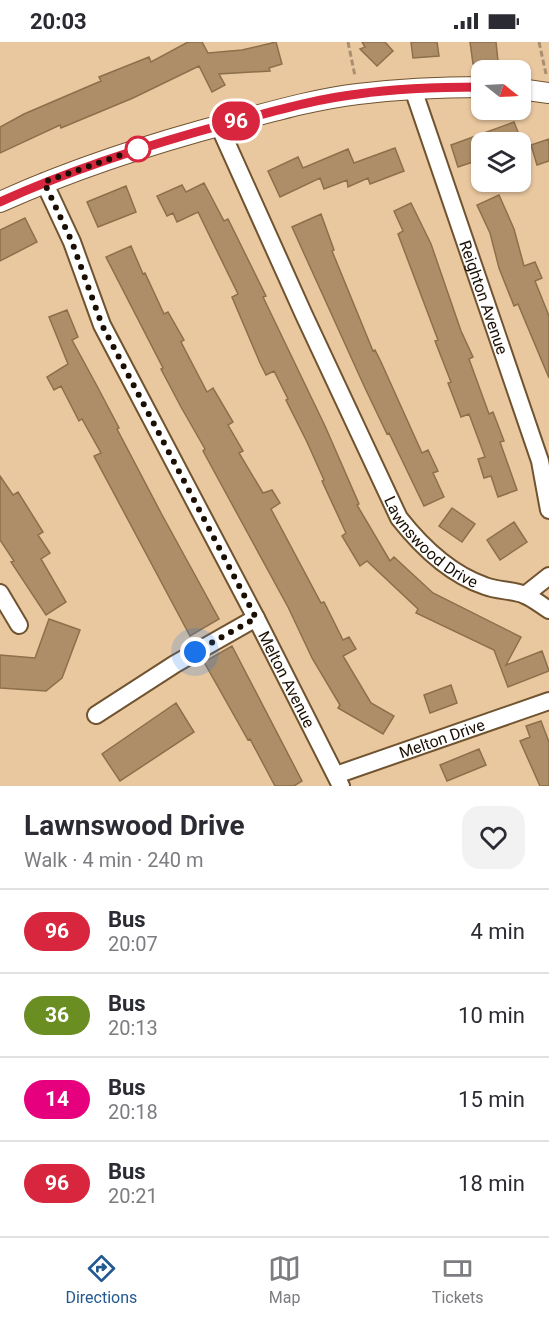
<!DOCTYPE html>
<html lang="en">
<head>
<meta charset="utf-8">
<style>
  body { margin:0; font-family:Roboto,sans-serif; background:#f2f2f3; color:#2b2b33; height:100vh; display:flex; flex-direction:column; font-size:22px; white-space:nowrap }
  * { box-sizing:border-box; margin:0 }
  p { font-size:20px; color:#7c7c81 }
  .icon { flex:none; width:33px; height:33px; fill:none; stroke:currentColor; stroke-width:2; stroke-linecap:round; stroke-linejoin:round }
  .map { position:relative; height:744px; overflow:hidden }
  .sheet { display:flex; flex-direction:column; background:#fff; flex:1 }
  .sheet>* { flex:none }
  .badge { padding:0 12px; border-radius:20px; font-size:21px; line-height:39px }
  .needle { width:39px; rotate:108deg }
  .controls { position:absolute; left:471px; top:18px; display:grid; gap:12px }
  .controls a { display:grid; place-items:center; width:60px; height:60px; border-radius:12px; background:#fff; box-shadow:0 2px 4px #0004; font-size:30px }
  .you { position:absolute; width:30px; height:30px; margin:-15px; border:4px solid #fff; border-radius:50%; background:#1a73e8; box-shadow:0 0 0 9px #1a73e833 }
  .map>.badge { position:absolute; translate:-50% -50%; box-shadow:0 0 0 3px #fff }
  .round { display:grid; place-items:center; flex:none; width:63px; height:63px; border-radius:18px; background:#f2f2f3 }
  .headline { display:flex; align-items:center; justify-content:space-between; height:102px; padding:0 24px }
  h1 { font-size:28px; font-weight:700; line-height:45px }
  ul { padding:0; list-style:none }
  li { display:flex; align-items:center; gap:18px; height:84px; padding:0 24px; border-top:2px solid #e1e1e2 }
  li div { flex:1 }
  li b { display:block; font-size:22px }
  li em { font-style:normal }
  li .badge { min-width:66px; font-weight:700; text-align:center }
  .status { display:flex; justify-content:space-between; align-items:center; height:42px; padding:0 30px; background:#fff; direction:ltr }
  .status svg { height:16px; fill:currentColor }
  .dock { display:flex; justify-content:space-around; align-items:center; height:84px; border-top:2px solid #e1e1e2; background:#fff; font-size:16px; color:#7c7c81 }
  .dock a { display:grid; justify-items:center; gap:3px }
  .dock .current { color:#225991 }
  .map>svg:first-child { display:block }
  .building { fill:#ad8e68; stroke:#8d6f4a; stroke-width:1.5 }
  .lines { fill:none; stroke-linecap:round; stroke-linejoin:round }
  .minor-casing { stroke:#70532f; stroke-width:20 }
  .tertiary-casing { stroke:#70532f; stroke-width:22 }
  .path { stroke:#a98e6f; stroke-width:3; stroke-dasharray:6 3; stroke-linecap:butt }
  .minor { stroke:#fff; stroke-width:16 }
  .tertiary { stroke:#fff; stroke-width:20 }
  .line-casing { stroke:#fff; stroke-width:14 }
  .line { stroke:#d7263d; stroke-width:9 }
  .walk { stroke:#1b0f03; stroke-width:6; stroke-dasharray:0 10.8 }
  .stop-dot { fill:#fff; stroke:#d7263d; stroke-width:3 }
  .labels { text-anchor:middle; dominant-baseline:central; stroke-width:5; stroke-linejoin:round; paint-order:stroke }
  .street-label { font-size:16px; fill:#1b0f03; stroke:#f6d5ad }
</style>
</head>
<body>
<div class="status"><b>20:03</b><svg viewBox="0 0 49 12"><path d="M0 12V9h3v3zM5 12V6h3v6zM10 12V3h3v9zM15 12V0h3v12zM26 1h20v11H26zM47 4h2v5h-2z"/></svg></div>
<div class="map">
<svg width="549" height="744" viewBox="0 0 549 744">
  <rect width="100%" height="100%" fill="#e9c8a0"/>
  <path class="building" d="M188,0H202L208,11L242,8L276,0L282,22L269,26L270,29L219,32L225,43L212,50L199,24L133,56L61,86L60,83L0,111V85L24,72L101,39L99,35L149,15L151,20Z
    M362,0H385L393,9L377,24L360,7L365,5Z
    M411,0H437L439,14L413,16Z
    M470,0H496L498,19L473,22Z
    M514,80L522,100H482V117L458,125L451,103Z
    M549,97V119L537,123L531,103Z
    M395,106L404,129L370,142L368,136L348,145L347,138L324,147L320,136L280,155L268,129L298,115L303,126L348,107L354,121Z
    M204,141L224,179L228,177L266,254L263,255L325,384L359,462L357,463L390,519L394,515L433,551L521,595L506,623L542,609L549,629L508,645L494,608L416,571L418,567L367,519L360,524L342,494L346,491L322,439L324,438L307,400L286,358L288,357L274,329L266,333L260,321L232,255L238,252L198,170L177,180L173,171L167,174L157,154L182,143L186,150Z
    M126,144L136,170L98,185L87,160Z
    M499,153L514,187L524,224L535,220L542,236L535,239L549,274V336L518,262L514,264L499,226L490,191L477,163Z
    M411,161L431,202L461,289L473,315L469,317L489,372L493,370L504,399L500,400L517,448L498,455L491,434L484,436L478,417L485,415L469,372L461,375L448,341L451,340L435,299L438,298L398,192L403,189L394,169Z
    M321,172L334,208L332,209L373,309L375,308L381,320L422,411L428,408L438,429L433,431L444,455L424,464L389,391L387,392L365,346L292,185Z
    M25,176L37,200L0,219V188Z
    M131,204L143,232L145,231L164,272L168,270L184,298L181,300L207,350L213,346L233,380L228,383L243,409L239,411L263,451L272,448L280,461L271,467L321,561L324,560L343,598L349,595L356,607L343,614L371,661L394,674L383,692L338,666L340,663L312,616L288,565L203,409L205,407L181,365L161,327L163,326L106,215Z
    M67,268L78,295L72,298L97,344L119,386L117,387L161,471L219,577L190,594L94,414L101,411L82,377L79,379L61,344L54,348L47,335L68,322L49,275Z
    M0,434L13,453L18,450L43,490L38,493L50,511L41,517L66,560L46,573L11,520L14,519L0,498Z
    M452,466L475,482L462,500L439,484Z
    M514,480L527,500L500,518L487,498Z
    M49,577L80,588L62,636L46,649L0,646V613L35,616Z
    M232,604L302,739L294,744H275L250,697L248,698L204,620Z
    M451,643L457,661L430,671L424,653Z
    M176,661L194,690L120,739L102,712Z
    M541,679L549,700V744H540L520,699L530,695L526,684Z
    M479,707L486,723L447,739L440,723Z"/>
  <g class="lines">
    <g class="minor-casing">
      <g id="minor">
        <path id="s1" d="M413,47L540,419L549,468"/>
        <path id="s2" d="M219,84L304,273L399,476C421,504 450,532 485,544C498,549 513,548 525,553C534,557 541,563 549,568"/>
        <path id="s3" d="M44,140L72,200L102,283L256,576L341,744"/>
        <path d="M0,551L19,583"/>
        <path d="M525,553L549,534"/>
        <path d="M96,673L175,622L256,576"/>
        <path id="s4" d="M336,733L549,659"/>
      </g>
    </g>
    <g class="tertiary-casing">
      <path id="tertiary" d="M520,47L549,51
        M0,160C75,126 153,101 233,80C274,69 316,57 358,52C399,47 440,45 482,45"/>
    </g>
    <path class="path" d="M348,0L355,34
      M539,0L546,32"/>
    <use href="#minor" class="minor"/>
    <use href="#tertiary" class="tertiary"/>
  </g>
  <g class="lines">
    <g class="line-casing">
      <path id="line" d="M0,160C74,126 151,102 229,81C271,70 315,57 358,52C399,46 441,45 482,45"/>
    </g>
    <use href="#line" class="line"/>
    <path class="walk" d="M138,107L144,105L44,140L72,200L102,283L256,576L195,610"/>
  </g>
  <circle class="stop-dot" cx="138" cy="107" r="12"/>
  <g class="labels">
    <g class="street-label">
      <text stroke="none"><textPath href="#s1" startOffset="220">Reighton Avenue</textPath></text>
      <text stroke="none"><textPath href="#s2" startOffset="471">Lawnswood Drive</textPath></text>
      <text stroke="none"><textPath href="#s3" startOffset="554">Melton Avenue</textPath></text>
      <text stroke="none"><textPath href="#s4" startOffset="112">Melton Drive</textPath></text>
    </g>
  </g>
</svg>
<div class="controls">
<a><svg class="needle" viewBox="-14 -14 28 28"><path d="M0-13l5 13h-10z" fill="#e53935"/><path d="M0 13l5-13h-10z" fill="#7c7c81"/></svg></a>
<a><svg class="icon" aria-label="layers" viewBox="0 0 24 24"><path d="M12 4l9 5-9 5-9-5zM3 14l9 5 9-5"/></svg></a>
</div>
<div class="you" style="left:195px;top:610px"></div>
<b class="badge" style="left:236px;top:79px;background:#d7263d;color:#fff">96</b>
</div>
<section class="sheet">
<div class="headline"><div><h1>Lawnswood Drive</h1><p>Walk · 4 min · 240 m</p></div><a class="round"><svg class="icon" aria-label="heart" viewBox="0 0 24 24"><path d="M12 20l-8-8c-3-5 5-10 8-4 3-6 11-1 8 4z"/></svg></a></div>
<ul>
<li><span class="badge" style="background:#d7263d;color:#fff">96</span><div><b>Bus</b><p>20:07</p></div><em>4 min</em></li>
<li><span class="badge" style="background:#6b8e23;color:#fff">36</span><div><b>Bus</b><p>20:13</p></div><em>10 min</em></li>
<li><span class="badge" style="background:#e6007e;color:#fff">14</span><div><b>Bus</b><p>20:18</p></div><em>15 min</em></li>
<li><span class="badge" style="background:#d7263d;color:#fff">96</span><div><b>Bus</b><p>20:21</p></div><em>18 min</em></li>
</ul>
</section>
<nav class="dock">
<a class="current"><svg class="icon" aria-label="directions" viewBox="0 0 24 24"><path d="M12 3l9 9-9 9-9-9zM9 14v-3h6M13 9l2 2-2 2"/></svg>Directions</a>
<a><svg class="icon" aria-label="map" viewBox="0 0 24 24"><path d="M3 6l6-2 6 2 6-2v14l-6 2-6-2-6 2zM9 4v14M15 6v14"/></svg>Map</a>
<a><svg class="icon" aria-label="tickets" viewBox="0 0 24 24"><path d="M3 7h18v10H3zM15 7v10"/></svg>Tickets</a>
</nav>
</body>
</html>
